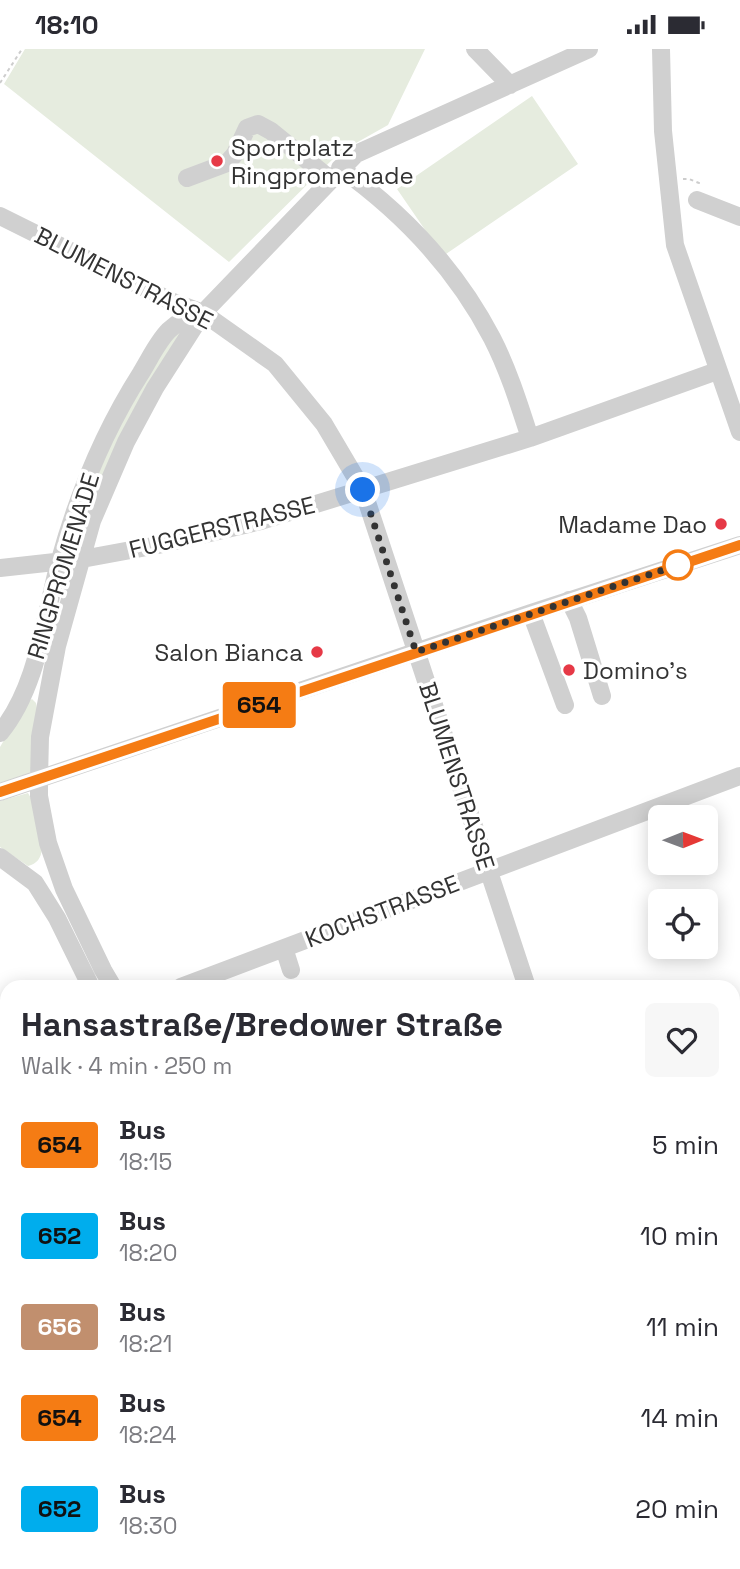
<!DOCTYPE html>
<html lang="en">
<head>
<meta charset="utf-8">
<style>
  body { margin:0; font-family:"Space Grotesk",sans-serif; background:#f7f7f7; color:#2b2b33; height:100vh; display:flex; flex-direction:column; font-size:26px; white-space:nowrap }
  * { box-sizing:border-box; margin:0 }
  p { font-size:23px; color:#7c7c81 }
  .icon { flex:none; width:38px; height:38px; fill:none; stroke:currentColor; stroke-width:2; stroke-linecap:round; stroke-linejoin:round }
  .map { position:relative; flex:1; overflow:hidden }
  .side { position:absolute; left:0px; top:931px; width:740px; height:590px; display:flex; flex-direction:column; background:#fff; border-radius:21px 21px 0 0; box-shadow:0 4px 18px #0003 }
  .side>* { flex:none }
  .badge { padding:0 14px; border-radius:5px; font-size:24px; line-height:46px }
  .needle { width:46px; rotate:89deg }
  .buttons { position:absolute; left:648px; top:756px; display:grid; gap:14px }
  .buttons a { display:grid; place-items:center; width:70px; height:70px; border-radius:10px; background:#fff; box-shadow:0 4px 18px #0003; font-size:35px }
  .you { position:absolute; width:35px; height:35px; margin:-18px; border:5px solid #fff; border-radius:50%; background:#1a73e8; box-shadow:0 0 0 10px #1a73e833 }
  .map>.badge { position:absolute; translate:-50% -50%; box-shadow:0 0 0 4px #fff }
  .round { display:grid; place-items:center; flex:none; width:74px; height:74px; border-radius:10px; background:#f7f7f7 }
  .headline { display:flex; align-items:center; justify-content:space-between; height:119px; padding:0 21px }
  h1 { font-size:33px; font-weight:700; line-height:52px }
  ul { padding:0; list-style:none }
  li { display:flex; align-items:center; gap:21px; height:91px; padding:0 21px }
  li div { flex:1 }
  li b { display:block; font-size:26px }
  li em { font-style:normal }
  li .badge { min-width:77px; font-weight:700; text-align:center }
  .status { display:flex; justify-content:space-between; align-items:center; height:49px; padding:0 35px; background:#fff; direction:ltr }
  .status svg { height:19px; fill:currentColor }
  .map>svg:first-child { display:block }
  .green { fill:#e6ecdf }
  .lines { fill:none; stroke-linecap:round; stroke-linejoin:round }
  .stream { stroke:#cfe2ee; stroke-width:3.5 }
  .path { stroke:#cdcdcd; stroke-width:2; stroke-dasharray:3.5 3.5; stroke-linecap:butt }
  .minor { stroke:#d0d0d0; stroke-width:18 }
  .line-casing { stroke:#fff; stroke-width:16 }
  .line { stroke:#f57c14; stroke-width:10 }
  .walk { stroke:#333; stroke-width:7; stroke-dasharray:0 12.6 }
  .poi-dot { fill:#e63946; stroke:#fff; stroke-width:2.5 }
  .stop-dot { fill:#fff; stroke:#f57c14; stroke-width:3.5 }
  .labels { text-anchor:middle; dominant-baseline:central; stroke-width:7; stroke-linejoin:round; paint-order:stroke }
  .poi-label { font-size:24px; fill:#333; stroke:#fff; text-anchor:start }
  .street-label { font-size:24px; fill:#333; stroke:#fff }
</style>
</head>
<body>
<div class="status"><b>18:10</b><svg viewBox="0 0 49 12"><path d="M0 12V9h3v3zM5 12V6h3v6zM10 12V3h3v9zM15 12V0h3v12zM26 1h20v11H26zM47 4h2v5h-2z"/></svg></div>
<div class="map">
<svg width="740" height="1520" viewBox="0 0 740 1520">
  <rect width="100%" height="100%" fill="#fff"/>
  <path class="green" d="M25,0H425L388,76L340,103L229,213L4,35Z
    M532,47L578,115L443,207L397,140Z
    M187,275L76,503L69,505L98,414L170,286Z
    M32,650L36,654L37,659L33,723L0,734V698L26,654Z
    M28,744L32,751L42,800C41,809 37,815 28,817L0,798V752Z
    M0,1000L7,1010V1105L0,1099Z
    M99,1514H579L568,1520H94Z"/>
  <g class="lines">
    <path class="stream" d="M0,1032L7,1043"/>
    <path class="path" d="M0,34L22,0
      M683,130H689L699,134V136
      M0,1068L7,1079
      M253,1514L266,1520
      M355,1514L359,1520
      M102,1520L106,1514"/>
    <path class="minor" d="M475,0L510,36
      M661,0L663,82L675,196L740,383
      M340,119C403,164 456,220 492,289C508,320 519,355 530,389
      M187,129L227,114L235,105L247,79L258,75L271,82L330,130
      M697,151L740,168
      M0,167L173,253L203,264L275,315L324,375L363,441L527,938
      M0,519L82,510L158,496L261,472L530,389L717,322
      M569,551L578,569L602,647
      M531,564L565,656
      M0,684C38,638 44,569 59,514C77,448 104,382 141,324C159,294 166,272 203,264
      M0,743L531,564L740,496
      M0,808L35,834L57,869L91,938
      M284,899L291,921
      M113,938L103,921L64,840L48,794L39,747V730L40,688L57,597L92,472L126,393L155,339L203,264L356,105L589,0
      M181,938L740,727
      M733,968L740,965
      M733,1194L740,1191
      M0,1215L7,1204
      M0,1277L7,1281
      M0,1350L7,1354
      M0,1402L7,1390
      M733,1469L740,1468
      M669,1514L672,1520
      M584,1520L597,1514"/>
  </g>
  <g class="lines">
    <g class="line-casing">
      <path id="line" d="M0,743L740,496"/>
    </g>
    <use href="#line" class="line"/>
    <path class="walk" d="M363,441L416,603L678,516"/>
  </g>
  <g class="poi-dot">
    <circle cx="217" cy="112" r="7"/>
    <circle cx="721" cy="475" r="7"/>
    <circle cx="317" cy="603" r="7"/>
    <circle cx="569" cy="621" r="7"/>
  </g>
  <circle class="stop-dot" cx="678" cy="516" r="14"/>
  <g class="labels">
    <g class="poi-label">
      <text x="231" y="98">Sportplatz<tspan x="231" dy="28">Ringpromenade</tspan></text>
      <text x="707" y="475" text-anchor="end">Madame Dao</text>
      <text x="303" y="603" text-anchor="end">Salon Bianca</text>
      <text x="583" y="621">Domino's</text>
    </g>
    <g class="street-label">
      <text transform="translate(124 229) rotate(27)">BLUMENSTRASSE</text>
      <text transform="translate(222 478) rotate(-14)">FUGGERSTRASSE</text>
      <text transform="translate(63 517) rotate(-73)">RINGPROMENADE</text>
      <text transform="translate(457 727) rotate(72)">BLUMENSTRASSE</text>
      <text transform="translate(382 862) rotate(-21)">KOCHSTRASSE</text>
    </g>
  </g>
</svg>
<div class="buttons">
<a><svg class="needle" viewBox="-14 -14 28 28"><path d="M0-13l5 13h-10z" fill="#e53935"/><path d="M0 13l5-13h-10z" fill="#7c7c81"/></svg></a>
<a><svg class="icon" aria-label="locate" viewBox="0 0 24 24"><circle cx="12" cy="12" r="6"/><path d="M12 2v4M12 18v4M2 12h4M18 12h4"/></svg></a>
</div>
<div class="you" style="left:363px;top:441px"></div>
<b class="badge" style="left:259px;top:656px;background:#f57c14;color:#111">654</b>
<section class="side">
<div class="headline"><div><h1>Hansastraße/Bredower Straße</h1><p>Walk · 4 min · 250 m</p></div><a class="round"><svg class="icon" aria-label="heart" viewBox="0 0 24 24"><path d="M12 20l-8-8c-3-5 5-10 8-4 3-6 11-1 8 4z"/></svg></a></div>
<ul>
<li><span class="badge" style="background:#f57c14;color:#111">654</span><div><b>Bus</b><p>18:15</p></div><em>5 min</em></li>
<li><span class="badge" style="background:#00aded;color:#111">652</span><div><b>Bus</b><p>18:20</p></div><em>10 min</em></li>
<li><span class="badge" style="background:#c18f6e;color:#fff">656</span><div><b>Bus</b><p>18:21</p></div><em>11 min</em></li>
<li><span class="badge" style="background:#f57c14;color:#111">654</span><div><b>Bus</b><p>18:24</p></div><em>14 min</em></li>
<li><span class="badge" style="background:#00aded;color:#111">652</span><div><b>Bus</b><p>18:30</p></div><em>20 min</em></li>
</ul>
</section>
</div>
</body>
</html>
